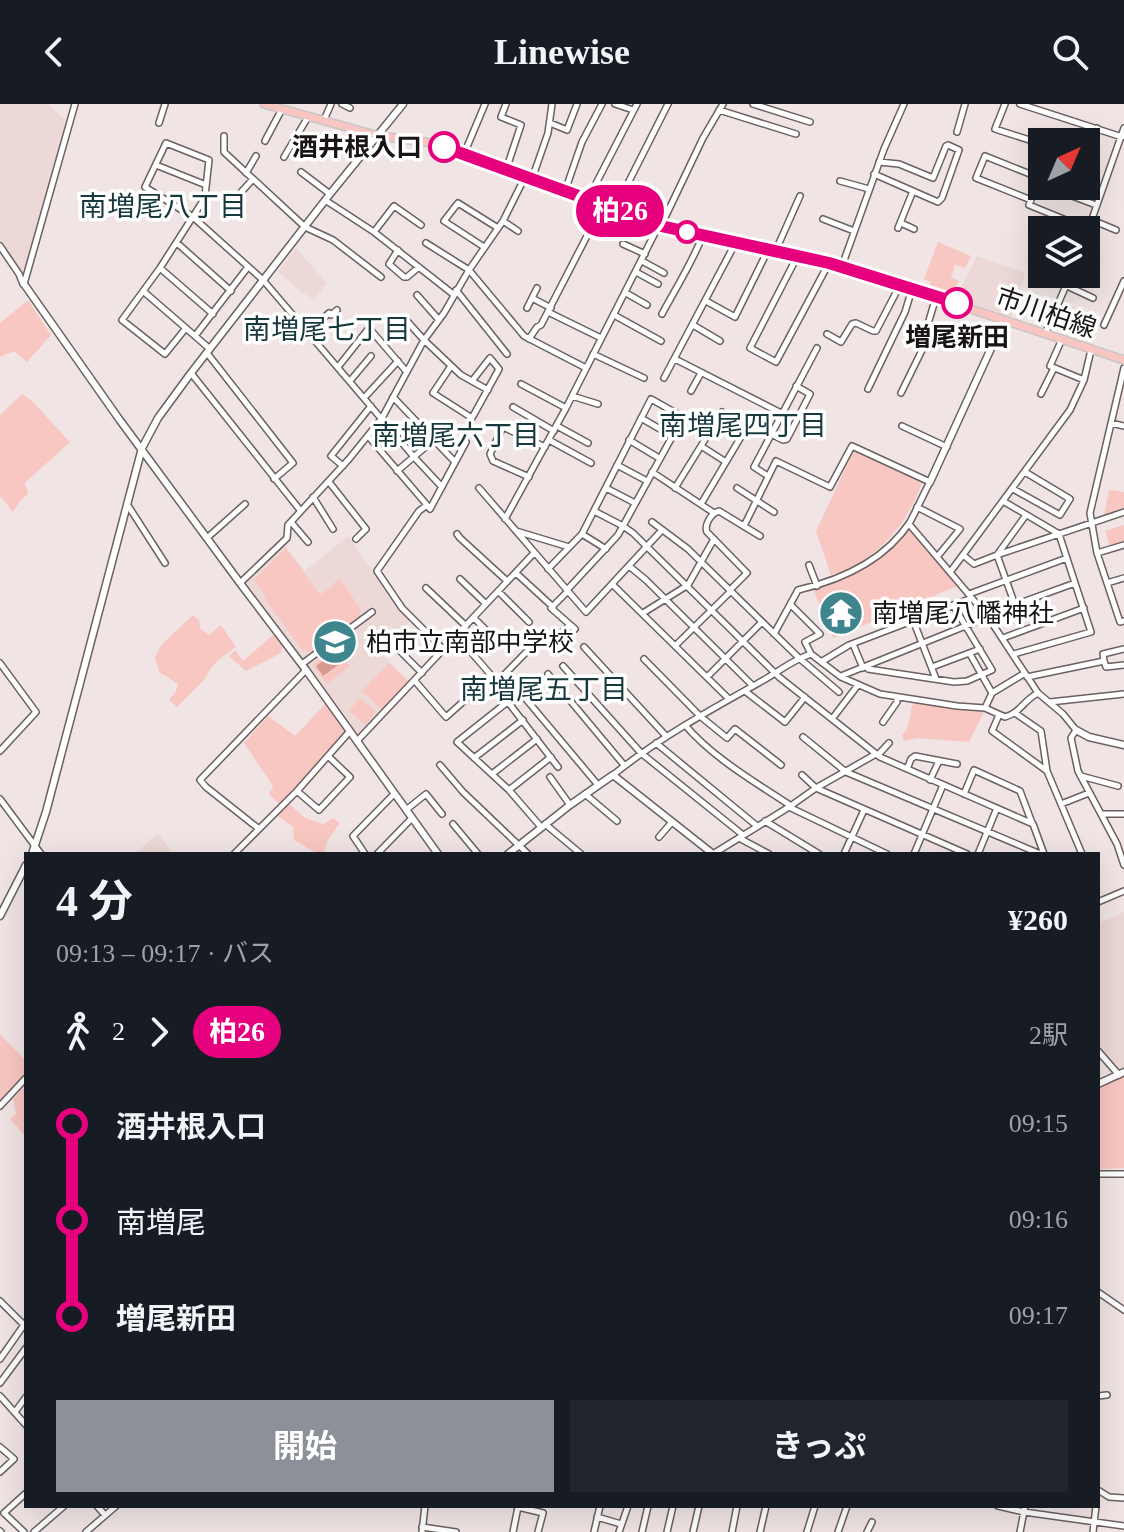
<!DOCTYPE html>
<html lang="ja">
<head>
<meta charset="utf-8">
<style>
  body { margin:0; font-family:"Times New Roman","Noto Sans JP",serif; background:#20242c; color:#f1f3f6; height:100vh; display:flex; flex-direction:column; font-size:30px; white-space:nowrap }
  * { box-sizing:border-box; margin:0 }
  p { font-size:26px; color:#9ea1a6 }
  .icon { flex:none; width:44px; height:44px; fill:none; stroke:currentColor; stroke-width:2; stroke-linecap:round; stroke-linejoin:round }
  .map { position:relative; flex:1; overflow:hidden }
  .side { position:absolute; left:24px; top:748px; width:1076px; height:656px; display:flex; flex-direction:column; background:#171b24; border-radius:0px; box-shadow:0 8px 32px #0002 }
  .side>* { flex:none }
  .badge { padding:0 16px; border-radius:26px; font-size:28px; line-height:52px }
  .needle { width:52px; rotate:44deg }
  .tools { position:absolute; left:1028px; top:24px; display:grid; gap:16px }
  .tools a { display:grid; place-items:center; width:72px; height:72px; border-radius:0px; background:#171b24; box-shadow:0 8px 32px #0002; font-size:40px }
  .map>.badge { position:absolute; translate:-50% -50%; box-shadow:0 0 0 4px #fff }
  .legs { display:flex; align-items:center; gap:12px; height:88px; padding:0 32px; font-size:26px }
  .legs p { margin-inline-start:auto }
  .headline { display:flex; align-items:center; justify-content:space-between; height:136px; padding:0 32px }
  h1 { font-size:44px; font-weight:700; line-height:60px }
  .button { display:flex; gap:16px; margin-top:auto; padding:16px 32px }
  .button a { flex:1; height:92px; border-radius:0px; background:#8c9099; color:#fff; font-size:32px; font-weight:700; line-height:92px; text-align:center }
  .button a+a { background:#20242c; color:#f1f3f6 }
  ul { padding:0 32px; list-style:none }
  li { display:flex; align-items:center; gap:28px; height:96px; font-size:30px }
  li i { display:grid; place-items:center; width:12px; height:100%; margin:0 10px; background:currentColor }
  li i::after { content:''; width:20px; height:20px; margin:-10px; border:6px solid; border-radius:50%; background:#171b24 }
  li p { margin-inline-start:auto }
  li:first-child i { background:linear-gradient(#0000 50%,currentColor 0) }
  li:last-child i { background:linear-gradient(currentColor 50%,#0000 0) }
  header { display:flex; justify-content:space-between; align-items:center; height:104px; padding:0 32px; background:#171b24; font-size:36px; font-weight:700 }
  .map>svg:first-child { display:block }
  .built { fill:#ecd8d6 }
  .green { fill:#f8c7c2 }
  .water { fill:#d99993 }
  .lines { fill:none; stroke-linecap:round; stroke-linejoin:round }
  .minor-casing { stroke:#6a6160; stroke-width:8 }
  .tertiary-casing { stroke:#6a6160; stroke-width:9 }
  .primary-casing { stroke:#c8c7c7; stroke-width:10 }
  .minor { stroke:#fff; stroke-width:5 }
  .tertiary { stroke:#fff; stroke-width:6 }
  .primary { stroke:#f8c5c1; stroke-width:7 }
  .line-1-casing { stroke:#fff; stroke-width:18 }
  .line-1 { stroke:#e6007e; stroke-width:12 }
  .stop-1-dot { fill:#fff; stroke:#e6007e; stroke-width:4 }
  .labels { text-anchor:middle; dominant-baseline:central; stroke-width:7; stroke-linejoin:round; paint-order:stroke }
  .stop-label { font-size:26px; font-weight:bold; fill:#191515; stroke:#fff; text-anchor:end }
  .street-label { font-size:26px; fill:#191515; stroke:#fff }
  .poi-label { font-size:26px; fill:#191515; stroke:#fff; text-anchor:start }
  .neighbourhood-label { font-size:28px; fill:#183a3e; stroke:#fff }
</style>
</head>
<body>
<header><svg class="icon" aria-label="back" viewBox="0 0 24 24"><path d="M15 5l-7 7 7 7"/></svg>Linewise<svg class="icon" aria-label="search" viewBox="0 0 24 24"><circle cx="10" cy="10" r="6"/><path d="M15 15l6 6"/></svg></header>
<div class="map">
<svg width="1124" height="1428" viewBox="0 0 1124 1428">
  <rect width="100%" height="100%" fill="#f0e5e4"/>
  <path class="built" d="M0,0H48L66,17L26,165L19,166L0,137Z
    M296,144L327,179L314,196L306,190L305,191L278,168Z
    M977,152L1025,169L1011,213L956,194Z
    M348,432L392,494L411,516L399,529L391,522L371,548L378,554L382,551L410,578L363,628H355L304,556L246,480V477L284,441L305,467Z
    M158,730L173,750H134Z
    M1124,808V963L1118,966L1098,945V819Z"/>
  <path class="green" d="M938,138L971,152L965,164L955,161L951,173L959,177L950,192L928,184L931,178L924,175Z
    M28,196L51,231L27,258L14,247L0,253V219Z
    M22,290L31,296L70,338L25,379L28,390L20,397L13,408L0,392V311Z
    M854,346L922,379C908,420 875,459 831,471L816,427Z
    M1109,386L1124,388V403L1104,411Z
    M1124,421V437L1110,442L1105,427Z
    M908,425H911L960,481L833,534L813,485C855,471 879,460 908,425Z
    M286,444L320,491L333,482V480L340,475L361,506L359,514L311,548L302,546L265,495L266,493L254,476Z
    M193,511L199,516L200,524L209,531L221,521L236,543C225,551 210,560 206,574L177,603L169,596L176,587L178,580L159,568L155,554L161,541Z
    M273,531L283,539L281,549L246,567L229,552L235,546L243,557Z
    M336,543L350,562L327,580L313,561Z
    M389,559L410,579L383,607L362,587Z
    M360,594L376,608L365,621L349,607Z
    M913,598L959,606H985L969,638L917,634L904,637L902,631L907,625Z
    M325,600L345,626L320,657L279,700L269,690L273,682L244,639L268,612L295,632Z
    M288,699L305,714L323,720L334,714L340,719L328,736L323,750H318L294,736L293,723L278,712Z
    M0,930L26,957V974L0,1000Z
    M1124,969V1064L1098,1065V981Z
    M26,981V1033L10,1015L16,1010L13,995Z"/>
  <path class="water" d="M334,548L342,558L323,572L316,562Z"/>
  <g class="lines">
    <g class="minor-casing">
      <path id="minor" d="M342,0L350,4
        M615,0L633,6
        M753,0L810,18
        M1005,0L995,25L1042,40
        M1020,0L1122,33
        M719,6L796,30
        M324,16L331,0
        M159,19L165,0
        M550,19L567,26L577,0
        M957,28L965,0
        M224,32V48L305,123L333,136L381,173
        M265,37L282,5
        M464,50L485,0
        M284,53L308,13
        M1086,54L1097,24
        M156,61L206,81
        M506,66L521,21L501,13L506,0
        M301,68L330,90
        M246,69L256,52
        M874,70L938,98L942,94L959,46L948,41L946,42L933,74L899,60L879,58
        M1040,72L1029,101L1088,125
        M532,75L548,29L552,0
        M840,77L869,85
        M1061,82L1059,87L1096,101
        M1084,82L1101,88
        M565,87L582,38L602,0
        M588,95L637,0
        M325,96L374,128L453,190
        M1031,96L976,74L985,52L1040,74
        M615,105L668,0
        M225,106L253,75
        M823,115L854,127
        M1092,116L1116,126
        M503,117L518,127
        M901,119L914,125
        M661,122L703,34L723,0
        M898,124L913,87
        M374,128L394,102L421,121
        M1086,132L1124,24
        M177,139L231,187
        M426,139L469,166L524,232L586,264
        M623,140L645,150
        M0,142L19,170L23,180
        M484,143L444,117L458,99L498,124
        M398,146L389,160L404,173H407L419,163
        M776,146L800,92
        M798,151L750,244L776,258L829,159
        M642,157L664,169
        M842,162L884,45L904,0
        M160,164L213,210
        M636,168L658,180
        M24,180L75,0
        M1065,181L1093,194
        M456,186L507,250
        M143,187L210,245
        M626,189L647,201
        M417,191L439,216
        M532,194L551,204
        M706,197L735,213L769,144
        M527,204L537,184
        M548,208L601,234
        M662,210C676,184 692,159 703,131
        M614,211L661,237
        M406,216L424,236L461,271L488,286
        M693,221L720,237
        M1104,221L1124,177
        M186,224L165,250L122,216L160,164L201,100L205,92L209,56L166,39L145,83L193,113L263,176L414,353L442,383
        M309,228L329,209L331,211L337,206
        M827,230L841,238L852,220L856,219L873,227H876L900,181
        M1045,230L1071,170
        M195,232L248,163
        M529,235L537,223L541,221L603,101
        M1062,235L1050,262L1084,276
        M207,249L293,359L274,375
        M593,250L644,274
        M675,255L781,309
        M451,262L433,289L472,314L499,265L490,254L472,277
        M338,263L369,224L406,267
        M1124,264L1090,409L1097,449L1120,518L1124,517
        M191,269L300,406
        M664,274L736,138
        M350,277L371,252
        M521,280L566,304
        M868,285L905,208L912,185
        M691,287L701,269
        M901,289L927,236L925,230L936,193
        M1041,290L1054,264
        M572,292L598,300
        M393,293L455,358
        M364,294L398,257
        M513,303L554,327
        M641,314L672,332
        M1111,319L1124,322
        M557,322L588,339
        M902,322L947,343
        M771,330L783,336L787,335L810,290L796,282
        M368,332L427,401
        M549,336L591,359
        M629,336L659,354
        M701,342L726,358
        M617,361L647,377
        M343,362L331,352L371,302
        M397,367L442,329
        M652,368L714,409
        M768,372L754,363L817,244
        M529,373L493,357L490,350L503,323L545,343
        M329,378L366,425L356,435
        M479,384L586,508L662,426
        M606,384L635,399
        M675,384L722,308
        M737,384L774,408
        M1013,385L1060,411L1070,395L1025,368
        M313,393L333,425
        M1003,397L1059,430L1091,528L1014,550
        M127,400L165,459
        M701,400L748,321
        M917,403L960,425L937,453
        M594,407L623,422L633,429L779,573L880,653L1033,720L1044,750
        M505,415L566,304L659,121
        M291,418L308,438
        M652,418L688,445L799,554L839,588
        M909,420L988,513L1038,589L1063,610L1076,626L1071,634L1078,667L1117,740L1124,761
        M744,422L776,357L830,383L852,342L930,378C923,391 917,405 910,418C885,456 841,476 798,486L774,530
        M516,427L569,443
        M457,430L460,434L507,477
        M582,430L606,445
        M207,434L245,400
        M1097,449L1124,441
        M963,451L974,460L997,451L1124,408
        M809,461L817,482
        M629,462L646,476L753,582
        M548,465L582,430L651,295L683,313L713,322
        M951,467L1070,306L1084,276L1091,246
        M516,469L553,503
        M460,475L486,500
        M240,479L287,434L288,421L349,355L382,314L424,236L444,209L469,166L503,117L525,73
        M1107,479L1124,474
        M612,480L729,595
        M426,484L466,522
        M567,486L618,431L683,313
        M730,486L747,469L707,428C704,421 711,409 719,407L760,432
        M498,487L529,518
        M568,487L551,504L575,525
        M969,490L1067,454
        M791,501L820,530L805,538L811,550L841,573L880,590L957,602L985,604L1005,613C1020,609 1024,596 1038,589
        M1015,501L997,451L1026,411
        M643,509L688,481L714,435
        M987,511L1075,479
        M474,514L500,540
        M913,516L936,575
        M457,532L497,578L542,532L551,539L570,521
        M1003,534L1084,504
        M393,540L422,569
        M853,540L863,564
        M675,542L731,487
        M584,543L666,632
        M444,546L402,504L377,467L419,407L427,401L430,405L466,338
        M970,550L992,589
        M644,555L700,612L727,634L735,625L781,661
        M1104,557L1103,550L1124,545
        M1104,557L1106,563L1124,561
        M821,558L849,541L972,494
        M0,559L36,608L0,647
        M302,560L372,508
        M563,562L641,649L743,731
        M867,562L868,565L954,578L967,577L992,566L953,501
        M932,563L980,545
        M548,570L624,661
        M841,572L988,513
        M707,573L762,518
        M1027,573L1104,557
        M415,577L446,613L492,572
        M745,587L785,618L805,593
        M508,598L558,663
        M1050,598L1124,590
        M985,604L992,589L1025,569
        M1015,609L1041,627L1047,667L1082,750
        M999,611L992,627L1047,667
        M832,615L858,581
        M883,618L897,598V593
        M685,621C713,654 755,678 791,702
        M803,633L846,668L1038,749L1044,750
        M357,637L534,449
        M656,639L757,722
        M878,651L889,639
        M474,654L523,616
        M440,661L463,688L528,750
        M907,665L911,655L915,652L957,660
        M492,670L537,635
        M613,671C659,634 710,606 762,577C778,568 792,556 811,550
        M802,671L816,684L967,750
        M1081,672L1118,682
        M550,673L570,701
        M930,676L939,657
        M509,686L551,653
        M297,687L319,706L350,673L328,652
        M585,690L617,717
        M964,690L974,666L1020,687L1032,719
        M0,695L41,750
        M1061,700L1089,689
        M789,703L887,750
        M406,706L426,690L442,710
        M1101,710H1124
        M765,717L819,750
        M453,720L478,750
        M545,720L581,750
        M541,723L509,686L457,638L520,588L598,681
        M259,725L206,683L200,676L306,566
        M659,733L672,718
        M739,734L769,750
        M234,750L297,687L350,627
        M365,750L353,732L394,690
        M377,750L412,714
        M713,750L789,703L816,684L876,650
        M844,750L864,706
        M914,750L943,681
        M978,750L997,704
        M1098,798L1124,787
        M1098,947L1119,971
        M0,1002L26,974
        M1098,1070H1124
        M1098,1188L1124,1206
        M0,1197L24,1221
        M0,1255L26,1218
        M0,1279L26,1244
        M0,1292L26,1321
        M1098,1292L1107,1291
        M15,1308L26,1293
        M0,1343L14,1355L0,1368
        M1098,1386L1109,1393L1124,1394
        M97,1402L105,1411
        M998,1402L1024,1408L1124,1422
        M597,1413L621,1420
        M422,1423L456,1428
        M0,1427L1,1428
        M24,1428L4,1409L26,1389
        M34,1428L64,1402
        M86,1428L116,1402
        M422,1428L425,1402
        M513,1428L518,1403L543,1409L538,1428
        M594,1428L600,1402
        M619,1428L628,1402
        M642,1428L648,1402
        M667,1428L673,1402
        M693,1428L699,1402
        M732,1428L737,1402
        M760,1428L766,1402
        M807,1428L815,1402
        M838,1428L847,1402
        M867,1428L872,1418
        M1020,1428L1025,1402
        M1093,1428L1096,1402"/>
    </g>
    <g class="tertiary-casing">
      <path id="tertiary" d="M24,180L119,315L240,479L306,566L438,750
        M930,378L1004,216
        M1076,626L1089,633L1124,641
        M32,750L46,708L142,344L158,314L191,269L330,90L403,0
        M508,750L570,701L613,671L713,750
        M0,812L26,761
        M1098,980L1124,968"/>
    </g>
    <g class="primary-casing">
      <path id="primary" d="M264,0L379,32L426,38L444,43L661,122L769,144L842,162L1124,256"/>
    </g>
    <use href="#minor" class="minor"/>
    <use href="#tertiary" class="tertiary"/>
    <use href="#primary" class="primary"/>
  </g>
  <g class="lines">
    <g class="line-1-casing">
      <path id="line-1" d="M444,43L661,122L829,159L957,199"/>
    </g>
    <use href="#line-1" class="line-1"/>
  </g>
  <defs>
    <g id="temple-disc" transform="scale(2.3)"><circle r="9.5" fill="#3e858d" stroke="#fff"/><path d="M0-6L5-2H3V0L6.5 2.5H4V6H1.5V3h-3V6H-4V2.5H-6.5L-3 0V-2H-5Z" fill="#fff"/></g>
    <g id="school-disc" transform="scale(2.3)"><circle r="9.5" fill="#3e858d" stroke="#fff"/><path d="M0-5L7-2L0 1L-7-2ZM-4 1L0 2.5L4 1V4Q0 6-4 4Z" fill="#fff"/></g>
  </defs>
  <g fill-rule="evenodd">
    <use href="#temple-disc" x="841" y="509"/>
    <use href="#school-disc" x="335" y="538"/>
  </g>
  <g class="stop-1-dot">
    <circle cx="444" cy="43" r="14"/>
    <circle cx="687" cy="128" r="10"/>
    <circle cx="957" cy="199" r="14"/>
  </g>
  <g class="labels">
    <g class="stop-label">
      <text x="422" y="43">酒井根入口</text>
      <text x="957" y="233" text-anchor="middle">増尾新田</text>
    </g>
    <g class="street-label">
      <text transform="translate(1046 209) rotate(19)">市川柏線</text>
    </g>
    <g class="poi-label">
      <text x="872" y="509">南増尾八幡神社</text>
      <text x="366" y="538">柏市立南部中学校</text>
    </g>
    <g class="neighbourhood-label">
      <text x="163" y="102">南増尾八丁目</text>
      <text x="327" y="225">南増尾七丁目</text>
      <text x="743" y="321">南増尾四丁目</text>
      <text x="456" y="331">南増尾六丁目</text>
      <text x="544" y="585">南増尾五丁目</text>
    </g>
  </g>
</svg>
<div class="tools">
<a><svg class="needle" viewBox="-14 -14 28 28"><path d="M0-13l5 13h-10z" fill="#e53935"/><path d="M0 13l5-13h-10z" fill="#9ea1a6"/></svg></a>
<a><svg class="icon" aria-label="layers" viewBox="0 0 24 24"><path d="M12 4l9 5-9 5-9-5zM3 14l9 5 9-5"/></svg></a>
</div>
<b class="badge" style="left:620px;top:107px;background:#e6007e;color:#fff">柏26</b>
<section class="side">
<div class="headline"><div><h1>4 分</h1><p>09:13 – 09:17 · バス</p></div><b>¥260</b></div>
<div class="legs"><svg class="icon" aria-label="walk" viewBox="0 0 24 24"><circle cx="13" cy="4" r="2"/><path d="M13 8l-2 6 4 7M11 14l-3 7M7 12l3-4h3l4 4"/></svg>2<svg class="icon" aria-label="forward" viewBox="0 0 24 24"><path d="M9 5l7 7-7 7"/></svg><b class="badge" style="background:#e6007e;color:#fff">柏26</b><p>2駅</p></div>
<ul>
<li><i style="color:#e6007e"></i><b>酒井根入口</b><p>09:15</p></li>
<li><i style="color:#e6007e"></i><span>南増尾</span><p>09:16</p></li>
<li><i style="color:#e6007e"></i><b>増尾新田</b><p>09:17</p></li>
</ul>
<div class="button"><a>開始</a><a>きっぷ</a></div>
</section>
</div>
</body>
</html>
